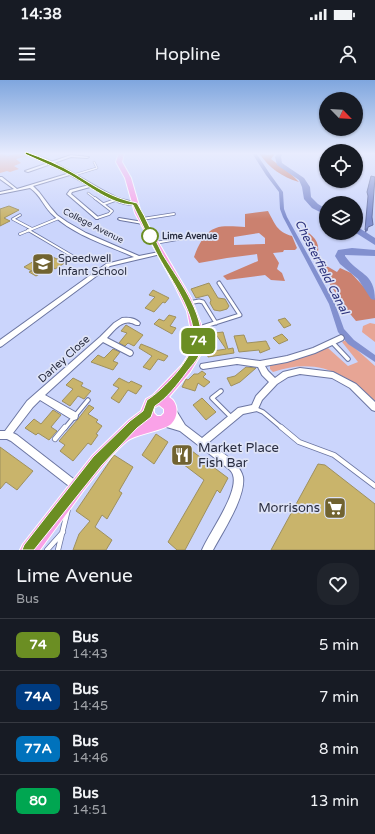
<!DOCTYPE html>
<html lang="en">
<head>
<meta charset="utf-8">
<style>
  body { margin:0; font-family:"Varela Round",sans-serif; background:#20242c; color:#f1f3f6; height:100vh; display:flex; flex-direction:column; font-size:15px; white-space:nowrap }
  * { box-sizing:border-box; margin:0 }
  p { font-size:13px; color:#9ea1a6 }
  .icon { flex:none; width:22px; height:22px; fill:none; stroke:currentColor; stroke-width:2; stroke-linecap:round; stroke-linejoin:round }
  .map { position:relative; height:470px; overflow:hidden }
  .drawer { display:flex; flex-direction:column; background:#171b24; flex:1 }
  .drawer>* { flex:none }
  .badge { padding:0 8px; border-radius:6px; font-size:14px; line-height:26px }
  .needle { width:26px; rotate:115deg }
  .controls { position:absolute; left:319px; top:12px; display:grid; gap:8px }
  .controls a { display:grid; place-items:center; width:44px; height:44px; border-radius:50%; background:#171b24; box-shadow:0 1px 3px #0004; font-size:20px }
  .map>.badge { position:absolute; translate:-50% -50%; box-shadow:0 0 0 2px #fff }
  .round { display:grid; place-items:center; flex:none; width:42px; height:42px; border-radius:16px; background:#20242c }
  .headline { display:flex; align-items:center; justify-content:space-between; height:68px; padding:0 16px }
  h1 { font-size:19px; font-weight:600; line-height:30px }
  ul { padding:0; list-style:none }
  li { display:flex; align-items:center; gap:12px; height:52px; padding:0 16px; border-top:1px solid #363941 }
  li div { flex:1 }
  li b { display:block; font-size:15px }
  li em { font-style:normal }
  li .badge { min-width:44px; font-weight:700; text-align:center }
  .status { display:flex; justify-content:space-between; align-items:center; height:28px; padding:0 20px; background:#171b24; direction:ltr }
  .status svg { height:11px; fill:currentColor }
  header { display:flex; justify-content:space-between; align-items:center; height:52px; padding:0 16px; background:#171b24; font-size:18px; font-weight:600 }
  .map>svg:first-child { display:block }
  .green { fill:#e7a595 }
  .forest { fill:#cb816f; fill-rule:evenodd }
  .water { fill:#8290cf; stroke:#6772a4 }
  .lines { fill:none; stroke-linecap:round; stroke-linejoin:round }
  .stream { stroke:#6772a4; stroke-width:1.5 }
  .canal { fill:#8290cf; fill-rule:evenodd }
  .river { fill:#8290cf; fill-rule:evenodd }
  .building { fill:#c9b46b; stroke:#9e905f }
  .service-far4-casing { stroke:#6c76a2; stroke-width:2.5 }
  .service-far3-casing { stroke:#6c76a2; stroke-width:3.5 }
  .service-far2-casing { stroke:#6c76a2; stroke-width:5 }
  .service-far1-casing { stroke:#6c76a2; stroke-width:5.5 }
  .service-casing { stroke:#6c76a2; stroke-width:6 }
  .minor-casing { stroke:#6c76a2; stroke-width:2 }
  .tertiary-casing { stroke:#6c76a2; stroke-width:2 }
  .trunk-casing { stroke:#fff; stroke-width:2 }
  .service-far4 { stroke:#fff; stroke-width:1.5 }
  .service-far3 { stroke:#fff; stroke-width:2 }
  .service-far2 { stroke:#fff; stroke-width:3 }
  .service-far1 { stroke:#fff; stroke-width:3.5 }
  .service { stroke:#fff; stroke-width:4.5 }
  .minor { fill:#fff; fill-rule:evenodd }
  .tertiary { fill:#fff; fill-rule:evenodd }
  .trunk { fill:#faa2e8; fill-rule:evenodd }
  .line { fill:#6b8e23; stroke:#fff }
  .stop-dot { fill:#fff; stroke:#6b8e23; stroke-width:2 }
  .labels { text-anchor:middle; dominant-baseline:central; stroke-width:3.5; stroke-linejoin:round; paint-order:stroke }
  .far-street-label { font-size:9px; fill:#292d40; stroke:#dee3f7 }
  .far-stop-label { font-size:9px; font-weight:bold; fill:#292d40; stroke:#dee3f7; text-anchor:start }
  .poi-label { font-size:11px; fill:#292d40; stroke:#dee3f7; text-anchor:start }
  .street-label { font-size:11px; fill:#292d40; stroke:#dee3f7 }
  .water-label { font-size:12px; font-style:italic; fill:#2a307b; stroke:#dee3f7 }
  .near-poi-label { font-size:13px; fill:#292d40; stroke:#dee3f7; text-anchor:start }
</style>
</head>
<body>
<div class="status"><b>14:38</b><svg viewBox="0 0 49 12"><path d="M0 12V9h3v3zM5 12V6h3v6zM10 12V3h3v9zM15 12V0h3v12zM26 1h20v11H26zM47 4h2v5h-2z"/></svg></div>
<header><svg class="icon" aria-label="menu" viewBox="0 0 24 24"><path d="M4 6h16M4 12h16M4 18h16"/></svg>Hopline<svg class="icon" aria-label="person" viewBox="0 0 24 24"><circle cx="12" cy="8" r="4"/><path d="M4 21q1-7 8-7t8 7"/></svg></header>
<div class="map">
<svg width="375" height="470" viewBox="0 0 375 470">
  <rect width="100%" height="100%" fill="#cbd5fc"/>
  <path class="green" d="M0,73L8,76L16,73L28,76L16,79L21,83L14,86L19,89L10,92L7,91L0,93Z
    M370,243L375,244V262L362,252L363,246Z
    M346,260L375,286V321C345,291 314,278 273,292L270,289V285L328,268L348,286L358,282L342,262Z"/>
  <path class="forest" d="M259,73L270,75L273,73L274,75L271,79L292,95L299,102C282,97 269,88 259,73Z
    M268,131C275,144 277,152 292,156L297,168L295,170H284L283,172L273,173L279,183L277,189L282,193L285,201L271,200L265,195L227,200L223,196L258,181L257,174L227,178L199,183L194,177C198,166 204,152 216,148C224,145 237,147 245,147V134ZM259,153L265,158V164L234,165V157Z
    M301,148C310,153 320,160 318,172L325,185L337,192L340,188L351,193L375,219V238L356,241C333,214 316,180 301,148Z"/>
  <path class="water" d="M371,96L375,97L372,137L373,145L368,147L367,151L365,150L368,116L367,112Z"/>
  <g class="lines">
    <path class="stream" d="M365,155L366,149"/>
    <path class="canal" d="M252,73H256L270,94L283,112L284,129L287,137L335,224L344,249L354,260L375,275V282L348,264L338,252L329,224L283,137L280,129L279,112L266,95Z"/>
    <path class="river" d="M277,73H283L281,77L282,83L304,98L310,107L311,117L318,124L326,129V135L312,128L304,119L302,107L299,100L277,85L275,77Z
      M356,146L375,158V165L356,153Z
      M352,168L375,170V176L345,175V176C358,195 375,192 375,220L371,219L358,199L340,184L335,176L338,170Z"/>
  </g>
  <path class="building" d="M9,126L19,130L4,138L10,141L0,146V129Z
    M46,174L57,179L64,175L71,179L55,189L52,187L36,196L29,192L32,191L24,187Z
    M209,203L218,218L225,219L229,226L227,229L220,231L214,230L210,223L211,220L208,215L196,218L191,209Z
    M153,210L169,218L165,223L163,222L154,232L145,228L155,217L149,215Z
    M169,235L176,237L170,246L176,248L172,254L154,244L159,239L164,241Z
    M285,238L291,245L284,248L278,240Z
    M126,245L143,255L134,266L128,263L125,266L119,263L127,253L121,251Z
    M223,252L228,269L233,268L234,273L208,277L207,272L226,269L215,253Z
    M282,254L288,260L279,264L273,258Z
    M244,255L247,263L266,261L270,269L260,273L259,270L239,272L234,256Z
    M141,264L151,268L168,276L164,281L158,279L150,290L143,287L152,276L139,268Z
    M113,269L120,272L113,281L118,283L113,290L91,282L98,275L104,278Z
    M246,287L256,288L240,302L231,306L227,298L235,296Z
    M202,291L206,294L203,297L210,302L204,307L198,303L195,311L182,307L186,299L188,300L194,294H198Z
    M73,298L83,303L81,306L91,311L84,319L78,316L70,326L62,321L73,309L66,305Z
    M119,298L129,303L131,301L142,306L136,314L128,310L119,323L111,318L119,308L113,305Z
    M202,318L216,332L206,340L193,325Z
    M89,325L94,328L88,334L98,340L96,342L102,346L96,354L98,355L91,365L88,363L73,381L60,371L65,365L59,361L78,339Z
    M53,330L61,335L51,347L57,351L49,360L38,353L36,355L25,348L34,339L41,344Z
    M156,354L168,362L154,384L142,375Z
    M184,365L228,398L220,413L217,410L185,470H177L168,462L204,400L175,378Z
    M0,367L33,391L17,410L6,402L0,409Z
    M114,375L133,387L119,411L122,413L107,439L102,435L95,447L112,460L106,470H73L79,454L90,441L76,431Z
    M318,384L325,385L375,424V470H271Z"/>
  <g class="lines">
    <g class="service-far4-casing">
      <path id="service-far4" d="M74,95L97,88L94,82
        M88,113L96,119"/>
    </g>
    <g class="service-far3-casing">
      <path id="service-far3" d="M95,118L112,131L109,134L97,138
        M104,124L118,119
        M13,139L32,149
        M13,139L20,135
        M142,139L174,134
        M28,150L74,177
        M20,154L59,138
        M155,163L178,159"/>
    </g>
    <g class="service-far2-casing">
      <path id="service-far2" d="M189,223L199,221L203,222L216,243
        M199,248L240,235L219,203"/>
    </g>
    <g class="service-far1-casing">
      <path id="service-far1" d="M332,262L348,279
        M221,311L212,318L231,337
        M254,328L263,332L282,348
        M65,348L88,320"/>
    </g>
    <g class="service-casing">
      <path id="service" d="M281,347L299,362L334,375L375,406
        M55,359L65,347
        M47,470L63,452
        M58,470L68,429"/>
    </g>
    <g class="minor-casing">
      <path id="minor" d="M39,73H44L34,77L32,76Z
        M71,75L89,77L87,78L71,77L28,92L25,91Z
        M70,93L73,94L33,106L39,112L51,128L57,135L67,142L86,153L139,176L159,172L161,173V174L110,186L2,266L0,267V260L106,184L134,177C107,165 76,156 54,136C44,128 41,115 30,108L0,114V112L14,109L0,99V97H2L17,109Z
        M89,105L91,106L90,107L72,112L71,114L98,137V139H96L67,114L70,110Z
        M119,138L143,142L145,143L143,144L120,140L118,139Z
        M122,238C128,237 136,238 140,243L139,245H137C135,245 133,243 131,243C121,240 113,252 107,258L132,271L133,273L132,275L130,276L128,275L103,262L45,315L77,333L78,336L77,339L74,340L71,339L40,320L33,327L13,353L17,355L80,404L82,407L80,410L77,412L74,410L11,361L7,359H0V351H5L27,321L100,257L114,243Z
        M341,255L343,256L344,258L343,260L315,273L287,282L265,286L268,291L275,298L283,292L300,288L333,292L356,304L375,322V331L372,330L350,308L332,298L300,294L288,297L277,304L262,320L257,331L243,334L208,363C217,369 232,378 237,386C240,389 242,393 243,397C246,417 222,453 213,470H202C209,453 239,413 233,395C233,394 231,391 230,390L180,351L160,345L159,342L160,339L163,338L173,341L167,330L168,327L171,326L174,327L185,345L202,358L238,328L252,325L256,316L269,302L262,295L258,287L237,284L203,289L201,288L200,286L201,284L237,278L260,281L287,276L313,268Z"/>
    </g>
    <g class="tertiary-casing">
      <path id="tertiary" d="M24,73C48,73 91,106 114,116C121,120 133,121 138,124C132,127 124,124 118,122L59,89Z"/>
    </g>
    <g class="trunk-casing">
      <path id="trunk" d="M119,73H124L122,82L131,98L141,133L191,218L201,244L203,256L201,274L190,292L169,317C178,322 179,335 172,343C165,351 138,353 127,361C110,375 97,394 83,411C69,431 54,450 40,470H20L23,464L92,376L129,340L141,331L146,319L153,315L182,285L189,274L192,267V256L187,231L175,206L135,133L125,98L116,82ZM159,325L164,329V333L161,336H157L154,333V328Z"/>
    </g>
    <use href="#service-far4" class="service-far4"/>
    <use href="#service-far3" class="service-far3"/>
    <use href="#service-far2" class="service-far2"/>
    <use href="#service-far1" class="service-far1"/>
    <use href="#service" class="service"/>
    <use href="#minor" class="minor"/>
    <use href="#tertiary" class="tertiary"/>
    <use href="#trunk" class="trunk"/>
  </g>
  <linearGradient id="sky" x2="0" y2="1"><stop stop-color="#7fa6de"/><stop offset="0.53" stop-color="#e8ecfe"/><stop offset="1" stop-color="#e8ecfe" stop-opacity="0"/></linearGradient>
  <rect width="375" height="139" fill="url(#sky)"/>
  <path class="line" d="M26,72C43,78 60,85 75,94C96,107 112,118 137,123C147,139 154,158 163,175C180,203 209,238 200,273C198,280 190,287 186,293C177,305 167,318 155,326L151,337L137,348L102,385L34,470H22L24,465L93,377L130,341L143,331L147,320C163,310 193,279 194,259C194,229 169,197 156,172C148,157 141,141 133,125C110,124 90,106 70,95C55,87 40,81 25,74Z"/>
  <defs>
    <g id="school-square" transform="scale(1.15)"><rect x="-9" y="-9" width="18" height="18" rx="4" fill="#716330" stroke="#dee3f7"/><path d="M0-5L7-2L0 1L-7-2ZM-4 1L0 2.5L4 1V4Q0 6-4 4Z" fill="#fff"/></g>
    <g id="restaurant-square" transform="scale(1.15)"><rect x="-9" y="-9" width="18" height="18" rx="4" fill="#716330" stroke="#dee3f7"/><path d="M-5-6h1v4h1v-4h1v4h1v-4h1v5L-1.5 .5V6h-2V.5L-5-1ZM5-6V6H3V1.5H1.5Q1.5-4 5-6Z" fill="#fff"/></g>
    <g id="supermarket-square" transform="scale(1.15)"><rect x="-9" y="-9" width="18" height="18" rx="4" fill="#716330" stroke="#dee3f7"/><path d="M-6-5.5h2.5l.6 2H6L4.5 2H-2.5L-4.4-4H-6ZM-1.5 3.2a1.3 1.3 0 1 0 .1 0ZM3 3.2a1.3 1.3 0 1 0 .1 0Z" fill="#fff"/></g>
  </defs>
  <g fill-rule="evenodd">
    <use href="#school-square" x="43" y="184"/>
    <use href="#restaurant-square" x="182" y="375"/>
    <use href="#supermarket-square" x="335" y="428"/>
  </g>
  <circle class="stop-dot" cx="150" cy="156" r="8"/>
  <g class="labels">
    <g class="far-street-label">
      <text transform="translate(93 146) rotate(27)">College Avenue</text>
    </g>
    <g class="far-stop-label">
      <text x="162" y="156">Lime Avenue</text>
    </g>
    <g class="poi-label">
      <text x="58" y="178">Speedwell<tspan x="58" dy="13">Infant School</tspan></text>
    </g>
    <g class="street-label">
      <text transform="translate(64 279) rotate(-42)">Darley Close</text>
    </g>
    <g class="water-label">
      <text transform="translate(322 187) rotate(63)">Chesterfield Canal</text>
    </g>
    <g class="near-poi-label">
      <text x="198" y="368">Market Place<tspan x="198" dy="15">Fish Bar</tspan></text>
      <text x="320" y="428" text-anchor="end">Morrisons</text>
    </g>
  </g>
</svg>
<div class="controls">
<a><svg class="needle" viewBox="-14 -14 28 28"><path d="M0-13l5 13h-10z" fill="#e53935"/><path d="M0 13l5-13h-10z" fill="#9ea1a6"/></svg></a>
<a><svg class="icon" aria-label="locate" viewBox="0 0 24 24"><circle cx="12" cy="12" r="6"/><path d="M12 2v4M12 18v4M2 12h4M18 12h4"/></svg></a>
<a><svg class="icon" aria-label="layers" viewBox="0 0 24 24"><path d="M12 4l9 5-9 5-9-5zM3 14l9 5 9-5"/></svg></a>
</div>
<b class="badge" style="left:198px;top:261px;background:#6b8e23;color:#fff">74</b>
</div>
<section class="drawer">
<div class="headline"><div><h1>Lime Avenue</h1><p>Bus</p></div><a class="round"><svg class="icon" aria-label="heart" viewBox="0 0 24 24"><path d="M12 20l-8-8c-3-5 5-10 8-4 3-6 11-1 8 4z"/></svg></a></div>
<ul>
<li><span class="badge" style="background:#6b8e23;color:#fff">74</span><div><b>Bus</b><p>14:43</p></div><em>5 min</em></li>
<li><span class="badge" style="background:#003b80;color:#fff">74A</span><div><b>Bus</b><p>14:45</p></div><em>7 min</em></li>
<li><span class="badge" style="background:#0072bc;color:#fff">77A</span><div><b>Bus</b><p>14:46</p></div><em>8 min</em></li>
<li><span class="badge" style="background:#00a651;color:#fff">80</span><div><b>Bus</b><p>14:51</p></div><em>13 min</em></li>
</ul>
</section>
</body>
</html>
